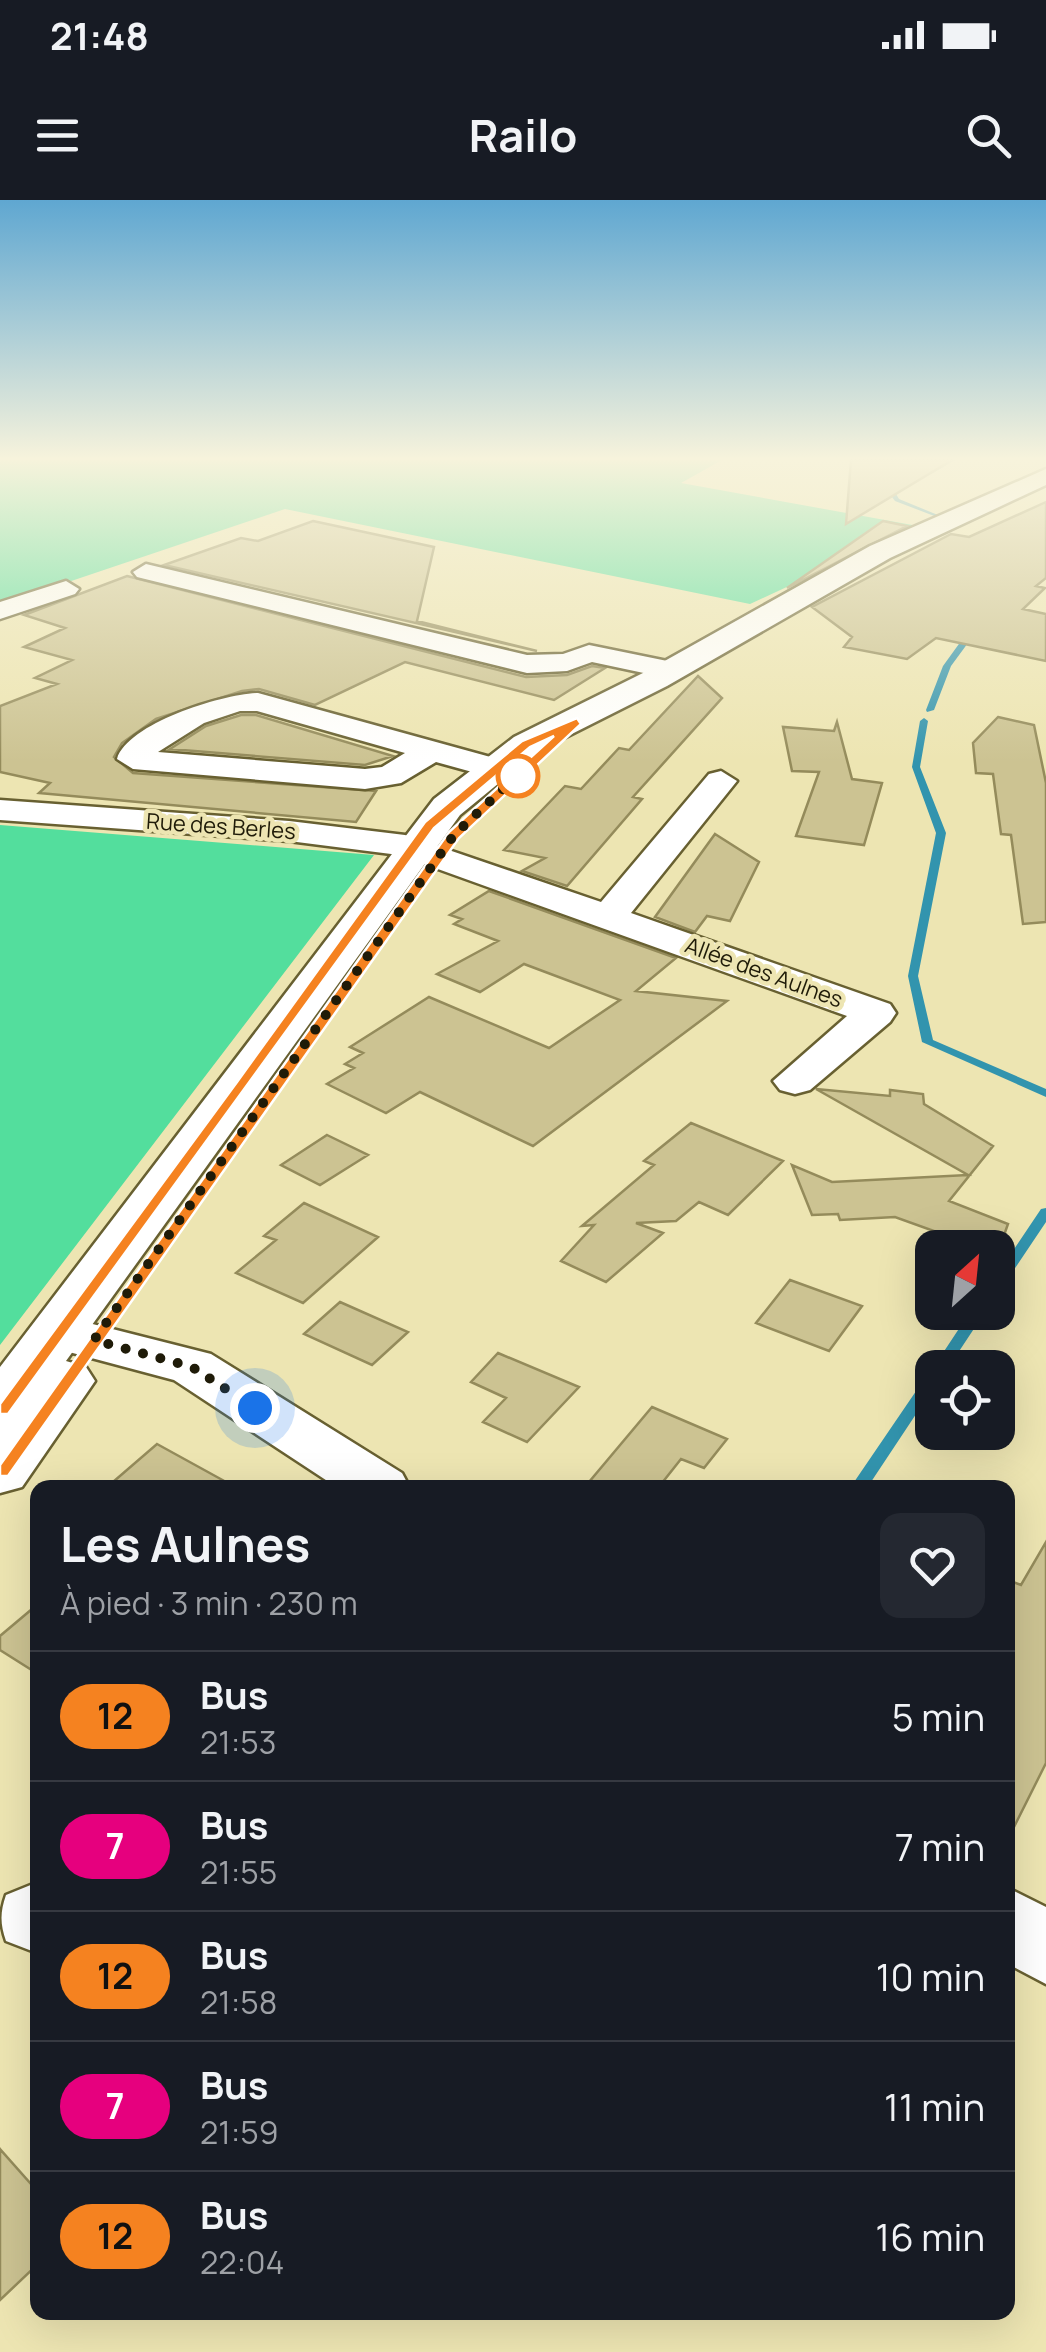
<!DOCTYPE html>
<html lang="fr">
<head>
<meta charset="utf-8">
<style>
  body { margin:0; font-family:Manrope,sans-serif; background:#242831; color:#f1f3f6; height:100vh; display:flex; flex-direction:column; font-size:38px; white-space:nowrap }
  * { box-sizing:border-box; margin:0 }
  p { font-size:32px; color:#9ea1a6 }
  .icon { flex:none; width:55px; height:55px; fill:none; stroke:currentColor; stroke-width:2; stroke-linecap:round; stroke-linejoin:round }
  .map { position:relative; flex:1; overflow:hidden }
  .panel { position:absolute; left:30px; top:1280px; width:985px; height:840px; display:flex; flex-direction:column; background:#171b24; border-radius:20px; box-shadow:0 10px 40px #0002 }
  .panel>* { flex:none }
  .badge { padding:0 20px; border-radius:32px; font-size:35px; line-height:65px }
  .needle { width:65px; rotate:27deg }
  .controls { position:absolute; left:915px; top:1030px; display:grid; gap:20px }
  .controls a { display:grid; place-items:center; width:100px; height:100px; border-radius:20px; background:#171b24; box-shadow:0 10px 40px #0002; font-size:50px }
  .you { position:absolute; width:50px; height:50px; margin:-25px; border:8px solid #fff; border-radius:50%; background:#1a73e8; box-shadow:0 0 0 15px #1a73e833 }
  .map>.badge { position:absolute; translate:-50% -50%; box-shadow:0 0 0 5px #fff }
  .round { display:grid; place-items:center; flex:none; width:105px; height:105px; border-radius:20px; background:#242831 }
  .summary { display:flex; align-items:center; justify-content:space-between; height:170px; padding:0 30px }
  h1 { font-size:48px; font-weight:700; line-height:75px }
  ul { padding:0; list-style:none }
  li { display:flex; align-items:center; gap:30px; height:130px; padding:0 30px; border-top:2px solid #363941 }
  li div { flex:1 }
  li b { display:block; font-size:38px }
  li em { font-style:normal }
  li .badge { min-width:110px; font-weight:700; text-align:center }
  .status { display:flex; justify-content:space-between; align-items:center; height:70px; padding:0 50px; background:#171b24; direction:ltr }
  .status svg { height:28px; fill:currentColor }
  header { display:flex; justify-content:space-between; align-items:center; height:130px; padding:0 30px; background:#171b24; font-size:45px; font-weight:700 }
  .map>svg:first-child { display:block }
  .green { fill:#53de9d }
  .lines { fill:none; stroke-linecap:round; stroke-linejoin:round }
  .stream { fill:#3294ae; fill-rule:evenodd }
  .building { fill:#ccc392; stroke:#948b5b; stroke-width:2.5 }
  .minor-casing { stroke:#686031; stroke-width:5 }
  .tertiary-casing { stroke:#686031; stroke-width:5 }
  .minor { fill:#fff; fill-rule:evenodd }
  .tertiary { fill:#fff; fill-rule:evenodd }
  .line { fill:#f58220; stroke:#fff; stroke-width:2.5 }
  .walk { stroke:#1f1b08; stroke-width:10; stroke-dasharray:0 18 }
  .stop-dot { fill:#fff; stroke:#f58220; stroke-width:5 }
  .labels { text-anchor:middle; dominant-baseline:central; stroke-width:9; stroke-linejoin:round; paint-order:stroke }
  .far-street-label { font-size:22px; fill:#1f1b08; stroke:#ede5b2 }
</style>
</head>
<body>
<div class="status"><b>21:48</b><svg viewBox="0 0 49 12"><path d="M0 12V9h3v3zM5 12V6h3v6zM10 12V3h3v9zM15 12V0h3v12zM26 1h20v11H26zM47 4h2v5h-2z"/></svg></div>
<header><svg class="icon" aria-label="menu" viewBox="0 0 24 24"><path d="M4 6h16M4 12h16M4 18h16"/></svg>Railo<svg class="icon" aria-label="search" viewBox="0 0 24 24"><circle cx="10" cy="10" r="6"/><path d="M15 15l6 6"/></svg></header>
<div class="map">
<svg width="1046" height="2152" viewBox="0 0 1046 2152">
  <rect width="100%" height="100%" fill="#ede5b2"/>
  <path class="green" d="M0,260H722L681,283L918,326L750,404L285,309L0,405Z
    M0,625L374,655L0,1145Z"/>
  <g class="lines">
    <path class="stream" d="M947,260H955L931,274L926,273Z
      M903,285L908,286L896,294L899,299L950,320V322L895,301L889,293Z
      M969,430L976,432L951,466L934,510L927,512L926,510L943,466Z
      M924,518L928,521L920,567L946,633L918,776L933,840L1046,889V897L922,842L908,776L936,633L912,567L920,521Z
      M1046,1008V1022L1003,1086L998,1087V1073L1041,1009Z
      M970,1112H985L948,1168H933Z
      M932,1174V1190L867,1288H850L927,1175Z"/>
  </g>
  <path class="building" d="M851,260H952L846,324Z
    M1046,302V378L1036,386L1045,388L1023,409L1046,414V461L936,438L907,459L844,447L852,437L812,407L951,334L969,337Z
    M313,321L434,347L417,421L537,451L164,365L241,338L258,341Z
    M883,321L907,326L787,388Z
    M127,376L526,477L567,475L592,466L605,468L554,500L405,462L315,505L259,489L242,491L156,519L122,543L114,557L133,573L376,591L356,622L39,593L50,583L0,572V506L57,484L35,478L72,460L24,447L65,428L24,415Z
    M698,476L722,498L633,597L642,599L567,686L522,671L545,658L504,650L565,586L581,589L619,548L629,550Z
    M241,515H256L393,556L365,565L170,549L206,526Z
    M998,517L1034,525L1046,583V722L1023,724L1011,635L1001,634L993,574L976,573L973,543Z
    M837,522L852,579L882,583L864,645L796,636L819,572L792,571L783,527L834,531Z
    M715,634L759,662L730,721L707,716L695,732L655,717Z
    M489,691L676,758L636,791L727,801L533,946L420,892L386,913L327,884L354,868L345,864L363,853L350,847L429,797L549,848L620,800L524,764L480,792L437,774L498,741L454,724L462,719L450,715Z
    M816,889L890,896V890L923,894L924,904L993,946L949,1001L1008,1024L998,1052V1048H981L895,1017L840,1020L838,1014L812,1015L792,965L832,982L968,975Z
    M691,923L783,961L728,1015L699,1002L676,1021L636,1023L663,1033L606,1082L561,1061L594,1025L582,1026L654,965L644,961Z
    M327,935L368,955L320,985L281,965Z
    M304,1003L378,1037L303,1103L236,1073L276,1040L264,1036Z
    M790,1080L862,1106L829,1151L756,1123Z
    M340,1102L408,1132L372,1165L304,1134Z
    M498,1153L579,1187L527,1242L483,1222L506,1198L471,1182Z
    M652,1207L727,1239L704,1268L681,1259L658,1288H584Z
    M157,1244L237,1288H106Z
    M1046,1342V1563L1008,1639V1380L1021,1385Z
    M38,1404V1474L0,1450V1436Z
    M0,1949L38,1992V2064L0,2100Z"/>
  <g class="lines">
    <g class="minor-casing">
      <path id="minor" d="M146,364L527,455L563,454L589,445L682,464L686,470L672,479L592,462L567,471L527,473L137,377L133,372Z
        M66,381L79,389L75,394L0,419V402Z
        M258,493L505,561L510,568L494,578L436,562L401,583L365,589L133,569L117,559C128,523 223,494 258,493ZM240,511H257L405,553L382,567L365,569L158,552L204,523Z
        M721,571L737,581L631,713L890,804L896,813L890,822L810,890L795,894L780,890L773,881L847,816L399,655L289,641L0,620V600L289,621L405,635L601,702L709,574Z
        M57,1115L211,1154L402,1273L410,1288H338L174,1180L39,1144L31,1132L39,1120Z
        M38,1682V1749L32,1751L6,1741C0,1724 0,1712 6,1695Z
        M1008,1688L1046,1707V1784L1008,1764Z"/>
    </g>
    <g class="tertiary-casing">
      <path id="tertiary" d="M1046,269V285L890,358L667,486L538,551L460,615L66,1161L86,1167L95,1181L22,1287L0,1293V1167L434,599L514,537L645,472L870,346Z"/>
    </g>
    <use href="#minor" class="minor"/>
    <use href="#tertiary" class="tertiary"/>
  </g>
  <linearGradient id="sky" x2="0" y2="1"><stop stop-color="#5fa7d1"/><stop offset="0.46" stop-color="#f7f3dc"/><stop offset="1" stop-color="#f7f3dc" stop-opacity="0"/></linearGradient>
  <rect width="1046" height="562" fill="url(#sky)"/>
  <path class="line" d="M577,518L581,524L459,638L8,1276H0V1265L449,632L554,536L530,547L434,628L8,1214H0V1204L237,882L425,622L522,541Z"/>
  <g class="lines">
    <path class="walk" d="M255,1208L192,1167L94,1140L454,635L520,573L518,576"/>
  </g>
  <circle class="stop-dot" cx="518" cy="576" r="20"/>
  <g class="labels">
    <g class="far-street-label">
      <text transform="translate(221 626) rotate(4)">Rue des Berles</text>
      <text transform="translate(764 772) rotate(20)">Allée des Aulnes</text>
    </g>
  </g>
</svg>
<div class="controls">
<a><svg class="needle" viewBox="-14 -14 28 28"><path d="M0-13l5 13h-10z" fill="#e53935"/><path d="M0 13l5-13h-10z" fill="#9ea1a6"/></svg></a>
<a><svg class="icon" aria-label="locate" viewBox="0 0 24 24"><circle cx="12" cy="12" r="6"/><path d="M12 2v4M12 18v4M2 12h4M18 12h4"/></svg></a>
</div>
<div class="you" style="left:255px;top:1208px"></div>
<section class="panel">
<div class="summary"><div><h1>Les Aulnes</h1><p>À pied · 3 min · 230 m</p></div><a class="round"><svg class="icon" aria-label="heart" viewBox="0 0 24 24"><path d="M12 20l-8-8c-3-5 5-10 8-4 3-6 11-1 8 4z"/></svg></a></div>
<ul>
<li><span class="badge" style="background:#f58220;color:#111">12</span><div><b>Bus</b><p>21:53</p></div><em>5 min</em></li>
<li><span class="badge" style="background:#e6007e;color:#fff">7</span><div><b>Bus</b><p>21:55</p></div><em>7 min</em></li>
<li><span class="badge" style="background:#f58220;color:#111">12</span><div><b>Bus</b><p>21:58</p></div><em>10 min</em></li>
<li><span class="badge" style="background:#e6007e;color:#fff">7</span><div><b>Bus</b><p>21:59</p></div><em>11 min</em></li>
<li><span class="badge" style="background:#f58220;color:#111">12</span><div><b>Bus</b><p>22:04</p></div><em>16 min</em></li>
</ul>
</section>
</div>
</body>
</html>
